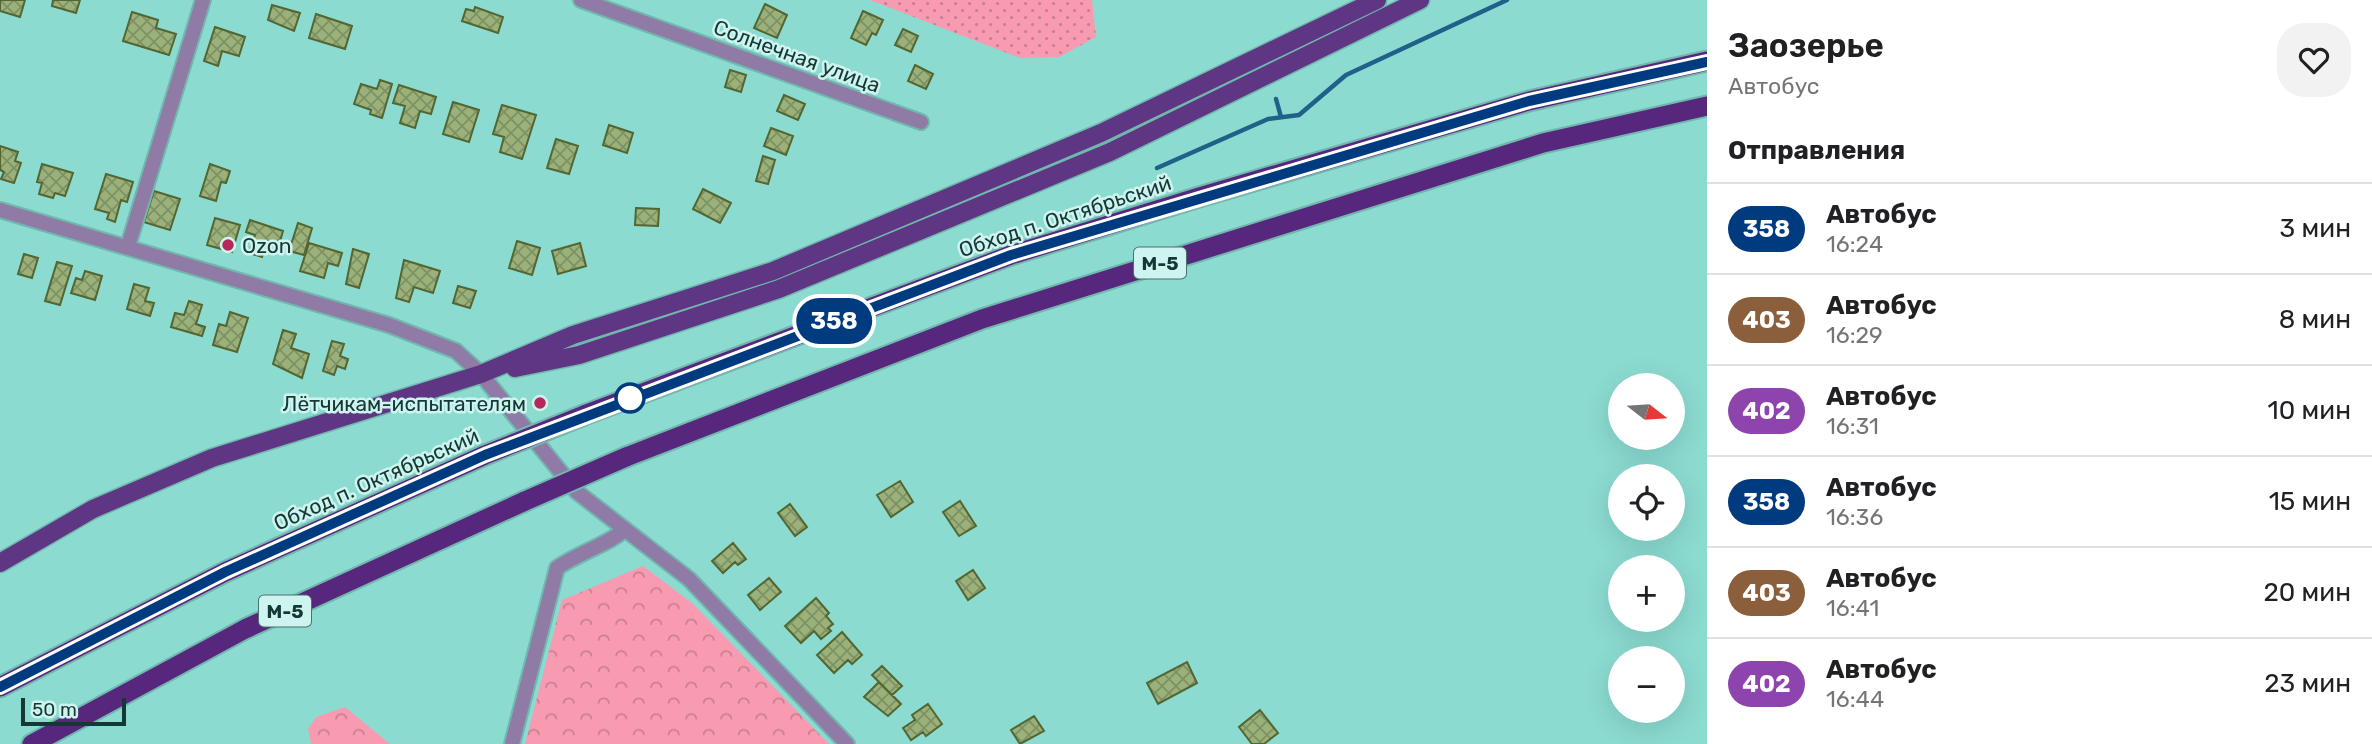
<!DOCTYPE html>
<html lang="ru">
<head>
<meta charset="utf-8">
<style>
  body { margin:0; font-family:Rubik,sans-serif; background:#f2f2f2; color:#202124; height:100vh; display:flex; flex-direction:column; font-size:26px; white-space:nowrap }
  * { box-sizing:border-box; margin:0 }
  p { font-size:23px; color:#757577 }
  .icon { flex:none; width:38px; height:38px; fill:none; stroke:currentColor; stroke-width:2; stroke-linecap:round; stroke-linejoin:round }
  .map { position:relative; flex:1; overflow:hidden }
  .panel { display:flex; flex-direction:column; background:#fff; width:665px }
  .panel>* { flex:none }
  .badge { padding:0 14px; border-radius:23px; font-size:24px; line-height:46px }
  .needle { width:46px; rotate:107deg }
  .buttons { position:absolute; left:1608px; top:373px; display:grid; gap:14px }
  .buttons a { display:grid; place-items:center; width:77px; height:77px; border-radius:50%; background:#fff; box-shadow:0 7px 28px #0002; font-size:35px }
  .scale { position:absolute; left:21px; bottom:18px; width:105px; box-sizing:border-box; padding-left:7px; border:4px solid #163834; border-top:0; font-size:19px; line-height:24px; white-space:nowrap; color:#163834; -webkit-text-stroke:5px #cdf4ee; paint-order:stroke }
  .map>.badge { position:absolute; translate:-50% -50%; box-shadow:0 0 0 4px #fff }
  h2 { padding:0 21px; font-size:26px; line-height:63px }
  .round { display:grid; place-items:center; flex:none; width:74px; height:74px; border-radius:28px; background:#f2f2f2 }
  .headline { display:flex; align-items:center; justify-content:space-between; height:119px; padding:0 21px }
  h1 { font-size:33px; font-weight:600; line-height:52px }
  ul { padding:0; list-style:none }
  li { display:flex; align-items:center; gap:21px; height:91px; padding:0 21px; border-top:2px solid #e0e0e0 }
  li div { flex:1 }
  li b { display:block; font-size:26px }
  li em { font-style:normal }
  li .badge { min-width:77px; font-weight:700; text-align:center }
  main { display:flex; flex:1; min-height:0 }
  .map>svg:first-child { display:block }
  .grass { fill:url(#grass-dots) }
  .forest { fill:url(#forest-crowns) }
  .lines { fill:none; stroke-linecap:round; stroke-linejoin:round }
  .stream { stroke:#206189; stroke-width:4.5 }
  .building { fill:url(#building-cross-hatch); stroke:#536631; stroke-width:2 }
  .minor-casing { stroke:#71b7ae; stroke-width:18 }
  .primary-casing { stroke:#71b7ae; stroke-width:21 }
  .trunk-casing { stroke:#71b7ae; stroke-width:23 }
  .minor { stroke:#8f7ba6; stroke-width:14 }
  .primary { stroke:#5e3683; stroke-width:18 }
  .trunk { stroke:#56277c; stroke-width:19 }
  .trunk-bridge-casing { stroke:#71b7ae; stroke-width:23; stroke-linecap:butt }
  .trunk-bridge { stroke:#56277c; stroke-width:19 }
  .line-casing { stroke:#fff; stroke-width:16 }
  .line { stroke:#003b80; stroke-width:10 }
  .poi-dot { fill:#b6285a; stroke:#cdf4ee; stroke-width:2.5 }
  .stop-dot { fill:#fff; stroke:#003b80; stroke-width:3.5 }
  .labels { text-anchor:middle; dominant-baseline:central; stroke-width:5; stroke-linejoin:round; paint-order:stroke }
  .shield { fill:#cdf4ee; stroke:#4d706c; stroke-width:2 }
  .shield-label { font-size:19px; font-weight:bold; fill:#163834 }
  .street-label { font-size:21px; fill:#163834; stroke:#cdf4ee }
  .poi-label { font-size:21px; fill:#163834; stroke:#cdf4ee; text-anchor:start }
</style>
</head>
<body>
<main>
<div class="map">
<svg width="1707" height="744" viewBox="0 0 1707 744">
  <defs>
    <pattern id="grass-dots" width="8" height="8" patternUnits="userSpaceOnUse" patternTransform="scale(1.75)"><rect width="8" height="8" fill="#f99bb0"/><path d="M2 2h.1M6 6h.1" fill="none" stroke="#c97f90" stroke-width="1.8" stroke-linecap="round"/></pattern>
    <pattern id="forest-crowns" width="20" height="18" patternUnits="userSpaceOnUse" patternTransform="scale(1.75)"><rect width="20" height="18" fill="#f99bb0"/><path d="M2 6a3 3 0 1 1 6 0M12 15a3 3 0 1 1 6 0" fill="none" stroke="#c97f90"/></pattern>
    <pattern id="building-cross-hatch" width="8" height="8" patternUnits="userSpaceOnUse" patternTransform="scale(1.75)"><rect width="8" height="8" fill="#9bb179"/><path d="M0 0l8 8M0 8l8-8" fill="none" stroke="#7d9164"/></pattern>
  </defs>
  <rect width="100%" height="100%" fill="#8bdbd1"/>
  <path class="grass" d="M870,0H1092L1096,37L1059,57L1020,58Z"/>
  <path class="forest" d="M643,566L692,603L829,744H525L562,600Z
    M345,707L390,744H311L308,729L316,717Z"/>
  <g class="lines">
    <path class="stream" d="M1276,99L1281,117
      M1157,168L1268,119L1299,115L1346,75L1507,0"/>
  </g>
  <path class="building" d="M0,0H25L20,17L0,11Z
    M53,0H80L76,13L52,6Z
    M765,4L787,15L777,38L754,28Z
    M272,5L300,13L294,31L268,20Z
    M475,7L503,17L498,33L462,21L466,9L474,11Z
    M863,11L883,20L876,35L872,33L866,45L851,38Z
    M132,12L158,20L156,28L176,34L169,55L123,41Z
    M316,14L352,26L345,49L309,38Z
    M215,27L245,37L239,56L222,51L218,66L204,61Z
    M903,29L918,36L911,52L895,45Z
    M915,65L933,74L926,89L908,81Z
    M730,70L746,75L741,92L725,87Z
    M380,80L392,84L382,118L370,114L371,110L354,104L361,84L377,89Z
    M399,85L436,97L431,114L420,111L415,128L400,123L405,106L393,103Z
    M784,95L805,104L798,120L777,111Z
    M453,102L479,110L469,142L443,134Z
    M502,105L536,115L522,159L500,152L504,137L493,134Z
    M609,125L633,133L627,153L603,145Z
    M771,128L793,136L786,155L764,146Z
    M556,139L578,146L569,174L547,168Z
    M0,146L18,152L15,161L21,163L14,183L1,179L4,172L0,170Z
    M763,156L775,160L768,184L756,181Z
    M42,164L73,173L65,196L55,193L53,198L39,194L42,183L37,182Z
    M210,164L230,171L226,183L221,182L216,201L200,196Z
    M106,174L133,182L127,202L121,200L115,222L107,219L109,213L95,209Z
    M703,189L731,203L720,223L693,209Z
    M154,191L180,199L170,230L144,222Z
    M636,208L659,209L658,226L635,225Z
    M215,218L240,225L232,252L207,245Z
    M250,220L283,231L279,245L267,241L262,257L249,253L255,235L246,232Z
    M298,223L312,228L304,255L289,251Z
    M517,241L540,248L532,275L509,268Z
    M309,243L342,253L338,266L328,263L324,278L300,271Z
    M580,243L586,266L558,274L552,251Z
    M353,249L369,254L359,288L346,284Z
    M24,254L38,258L32,278L18,274Z
    M404,260L440,271L433,293L414,287L409,302L396,298Z
    M57,262L72,266L60,305L45,301Z
    M85,271L102,276L95,300L71,293L76,278L82,280Z
    M134,284L149,288L145,301L154,303L150,316L127,309Z
    M458,286L476,291L470,308L453,303Z
    M189,301L202,305L196,324L205,327L202,336L171,327L175,313L184,315Z
    M230,312L248,318L237,352L213,345L219,324L226,326Z
    M283,330L296,334L291,348L309,354L302,378L273,364Z
    M332,341L344,344L340,356L348,359L345,369L337,366L334,375L323,371Z
    M900,481L913,502L891,517L877,495Z
    M960,501L976,526L959,536L943,512Z
    M790,504L807,527L795,536L778,513Z
    M733,543L746,559L738,565L735,562L723,573L712,561Z
    M973,570L985,588L968,600L956,581Z
    M769,578L781,592L760,610L748,595Z
    M816,598L829,613L826,616L833,624L828,628L831,631L821,639L814,631L801,643L785,626Z
    M842,632L862,655L852,664L848,660L834,673L817,655Z
    M1187,662L1197,683L1158,704L1147,683Z
    M882,666L902,686L892,695L872,675Z
    M879,682L901,704L888,716L864,697Z
    M928,704L942,724L926,736L923,732L911,740L903,728L915,720L912,715Z
    M1260,710L1278,733L1264,744H1252L1239,727Z
    M1034,716L1044,731L1020,744L1011,730Z"/>
  <g class="lines">
    <g class="minor-casing">
      <path id="minor" d="M581,0L921,122
        M0,210L389,325L456,351L481,374L577,492L689,579L847,744
        M128,246L203,0
        M512,744L557,568C576,554 613,542 625,529"/>
    </g>
    <g class="primary-casing">
      <path id="primary" d="M515,368L579,355L779,289L1110,152L1420,0
        M0,563L93,509L212,458L481,374L573,335L773,271L1101,133L1377,0"/>
    </g>
    <g class="trunk-casing">
      <path id="trunk" d="M584,415L1011,255L1199,197L1529,101L1707,61
        M626,457L982,319L1543,143L1707,106
        M0,687L225,572L485,455
        M32,744L245,629L525,501"/>
    </g>
    <use href="#minor" class="minor"/>
    <use href="#primary" class="primary"/>
    <use href="#trunk" class="trunk"/>
    <g class="trunk-bridge-casing">
      <path id="trunk-bridge" d="M485,455L584,415
        M525,501L626,457"/>
    </g>
    <use href="#trunk-bridge" class="trunk-bridge"/>
  </g>
  <g class="lines">
    <g class="line-casing">
      <path id="line" d="M0,687L225,572L485,455L1011,255L1529,101L1707,62"/>
    </g>
    <use href="#line" class="line"/>
  </g>
  <g class="poi-dot">
    <circle cx="228" cy="245" r="7"/>
    <circle cx="540" cy="403" r="7"/>
  </g>
  <circle class="stop-dot" cx="630" cy="398" r="14"/>
  <g class="labels">
    <g class="shield">
      <rect x="1134" y="247.5" width="52" height="31" rx="5"/>
      <rect x="259" y="595.5" width="52" height="31" rx="5"/>
    </g>
    <g class="shield-label">
      <text x="1160" y="263">М-5</text>
      <text x="285" y="611">М-5</text>
    </g>
    <g class="street-label">
      <text transform="translate(797 56) rotate(20)">Солнечная улица</text>
      <text transform="translate(1065 216) rotate(-18)">Обход п. Октябрьский</text>
      <text transform="translate(376 479) rotate(-24)">Обход п. Октябрьский</text>
    </g>
    <g class="poi-label">
      <text x="242" y="245">Ozon</text>
      <text x="526" y="403" text-anchor="end">Лётчикам-испытателям</text>
    </g>
  </g>
</svg>
<div class="buttons">
<a><svg class="needle" viewBox="-14 -14 28 28"><path d="M0-13l5 13h-10z" fill="#e53935"/><path d="M0 13l5-13h-10z" fill="#757577"/></svg></a>
<a><svg class="icon" aria-label="locate" viewBox="0 0 24 24"><circle cx="12" cy="12" r="6"/><path d="M12 2v4M12 18v4M2 12h4M18 12h4"/></svg></a>
<a>+</a>
<a>−</a>
</div>
<div class="scale">50 m</div>
<b class="badge" style="left:834px;top:321px;background:#003b80;color:#fff">358</b>
</div>
<section class="panel">
<div class="headline"><div><h1>Заозерье</h1><p>Автобус</p></div><a class="round"><svg class="icon" aria-label="heart" viewBox="0 0 24 24"><path d="M12 20l-8-8c-3-5 5-10 8-4 3-6 11-1 8 4z"/></svg></a></div>
<h2>Отправления</h2>
<ul>
<li><span class="badge" style="background:#003b80;color:#fff">358</span><div><b>Автобус</b><p>16:24</p></div><em>3 мин</em></li>
<li><span class="badge" style="background:#8b5e3c;color:#fff">403</span><div><b>Автобус</b><p>16:29</p></div><em>8 мин</em></li>
<li><span class="badge" style="background:#8e44ad;color:#fff">402</span><div><b>Автобус</b><p>16:31</p></div><em>10 мин</em></li>
<li><span class="badge" style="background:#003b80;color:#fff">358</span><div><b>Автобус</b><p>16:36</p></div><em>15 мин</em></li>
<li><span class="badge" style="background:#8b5e3c;color:#fff">403</span><div><b>Автобус</b><p>16:41</p></div><em>20 мин</em></li>
<li><span class="badge" style="background:#8e44ad;color:#fff">402</span><div><b>Автобус</b><p>16:44</p></div><em>23 мин</em></li>
</ul>
</section>
</main>
</body>
</html>
